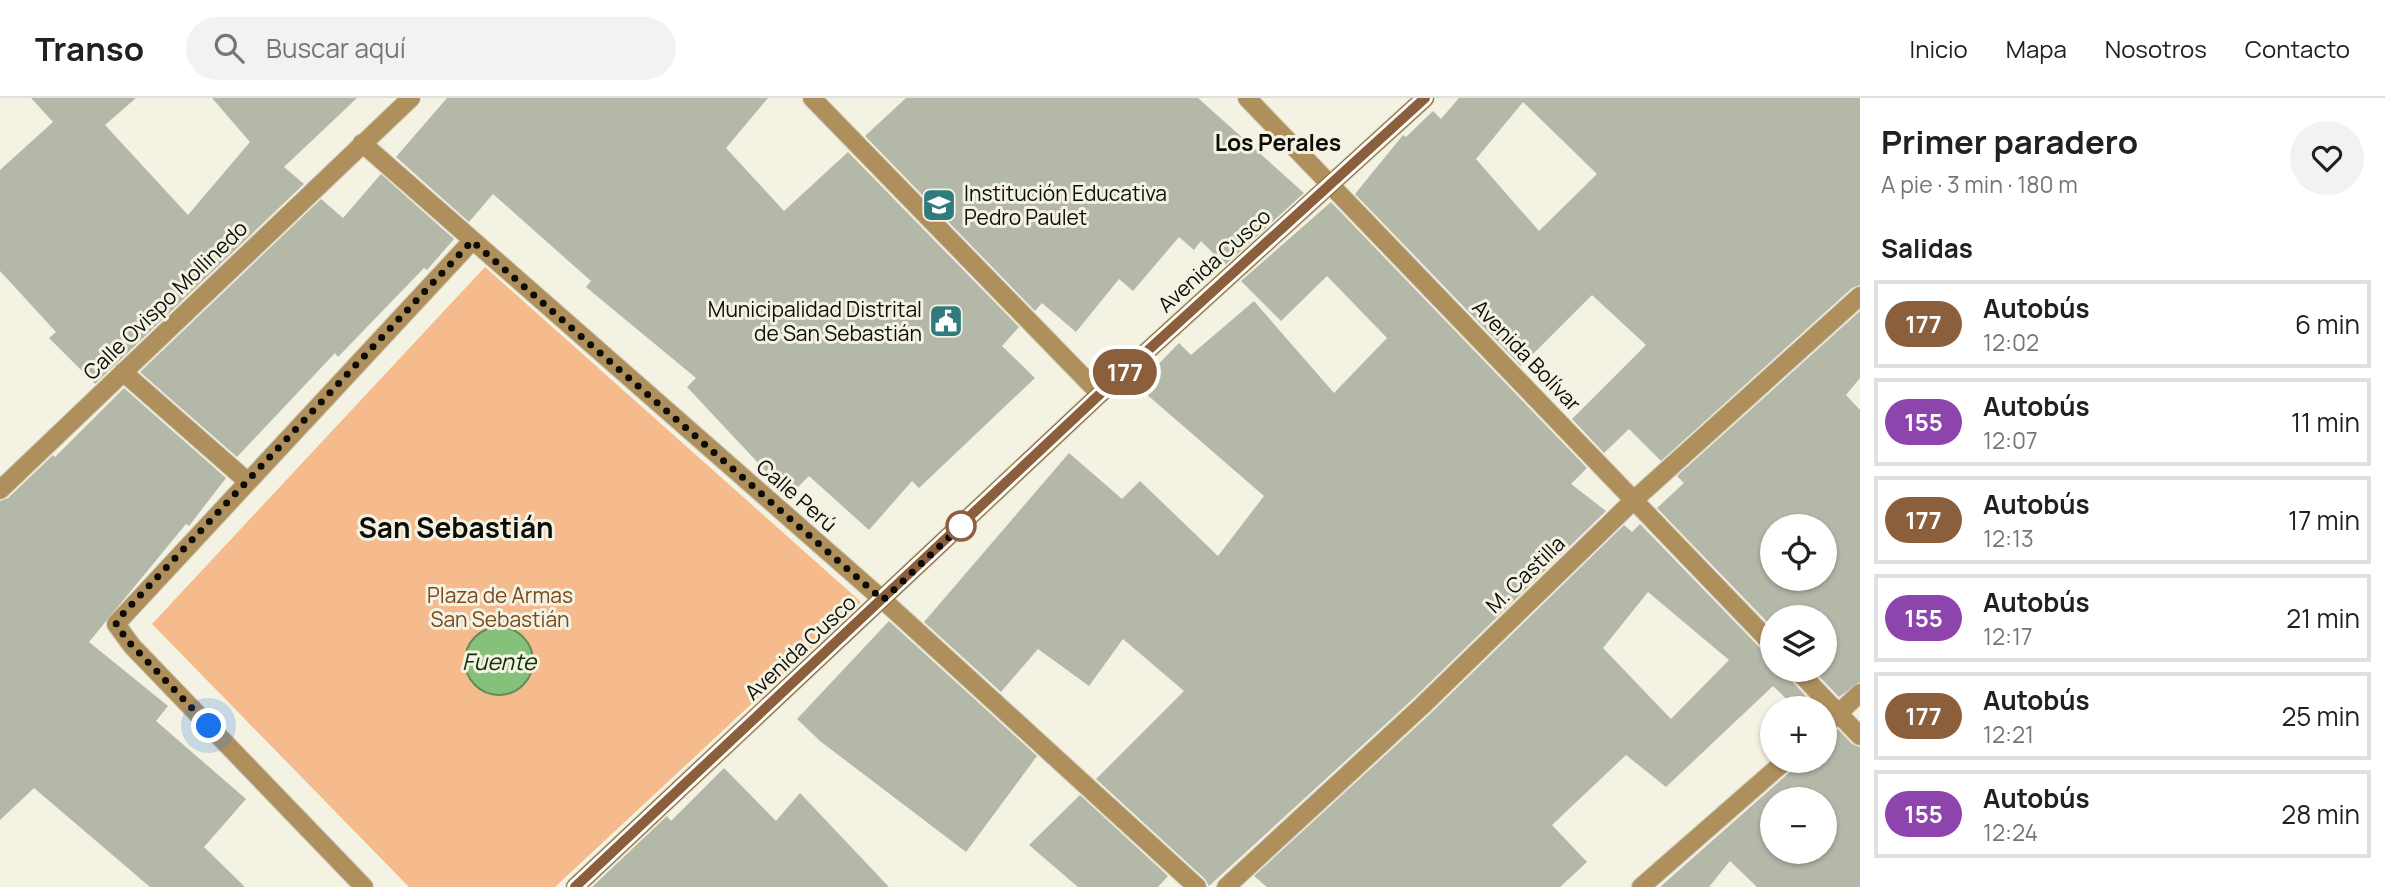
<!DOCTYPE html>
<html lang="es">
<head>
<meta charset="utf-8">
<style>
  body { margin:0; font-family:Manrope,sans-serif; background:#f2f2f2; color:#202124; height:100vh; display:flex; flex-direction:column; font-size:26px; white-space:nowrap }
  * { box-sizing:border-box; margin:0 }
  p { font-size:23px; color:#757577 }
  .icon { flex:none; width:38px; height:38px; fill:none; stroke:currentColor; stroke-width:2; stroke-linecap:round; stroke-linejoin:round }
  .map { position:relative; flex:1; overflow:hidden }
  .side { display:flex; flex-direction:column; background:#fff; width:525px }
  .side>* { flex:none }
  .badge { padding:0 14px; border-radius:23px; font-size:24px; line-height:46px }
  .tools { position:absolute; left:1760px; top:416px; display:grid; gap:14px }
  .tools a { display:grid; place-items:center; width:77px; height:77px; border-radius:50%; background:#fff; box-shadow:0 2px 5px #0004; font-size:35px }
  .you { position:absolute; width:35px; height:35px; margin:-18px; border:5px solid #fff; border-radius:50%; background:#1a73e8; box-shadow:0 0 0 10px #1a73e833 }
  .map>.badge { position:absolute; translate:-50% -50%; box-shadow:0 0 0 4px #fff }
  h2 { padding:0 21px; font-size:26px; line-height:63px }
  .round { display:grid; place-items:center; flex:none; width:74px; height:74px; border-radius:37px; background:#f2f2f2 }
  .head { display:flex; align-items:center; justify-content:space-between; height:119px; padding:0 21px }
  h1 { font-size:33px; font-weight:700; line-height:52px }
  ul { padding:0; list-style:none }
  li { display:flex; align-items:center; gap:21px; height:88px; margin:0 14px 10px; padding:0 7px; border:4px solid #e0e0e0; border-radius:0px }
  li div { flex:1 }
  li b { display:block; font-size:26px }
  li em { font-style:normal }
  li .badge { min-width:77px; font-weight:700; text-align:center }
  header { display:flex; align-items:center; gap:42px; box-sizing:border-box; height:98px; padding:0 35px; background:#fff; border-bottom:2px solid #e0e0e0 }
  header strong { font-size:33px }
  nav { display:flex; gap:38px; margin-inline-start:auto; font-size:24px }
  .search { width:490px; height:63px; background:#f2f2f2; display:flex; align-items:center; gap:18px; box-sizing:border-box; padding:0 24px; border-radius:38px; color:#757577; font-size:26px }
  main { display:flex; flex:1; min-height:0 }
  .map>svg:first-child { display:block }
  .green { fill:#f5bb8c }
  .water { fill:#85c17b; stroke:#618b58; stroke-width:2 }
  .building { fill:#b3b8a9; fill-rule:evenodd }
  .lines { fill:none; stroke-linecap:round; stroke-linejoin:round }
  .street-casing { stroke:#cfcdbf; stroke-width:20 }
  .secondary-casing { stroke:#cfcdbf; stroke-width:20 }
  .street { stroke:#af905c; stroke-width:18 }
  .secondary { stroke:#87631d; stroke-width:18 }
  .line-casing { stroke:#fff; stroke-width:16 }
  .line { stroke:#8b5e3c; stroke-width:10 }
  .walk { stroke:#0d0c07; stroke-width:7; stroke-dasharray:0 12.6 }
  .stop-dot { fill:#fff; stroke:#8b5e3c; stroke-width:3.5 }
  .labels { text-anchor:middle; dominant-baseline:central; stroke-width:6; stroke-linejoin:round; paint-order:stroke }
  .poi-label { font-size:21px; fill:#0d0c07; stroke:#f4f2e2; text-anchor:start }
  .street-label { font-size:21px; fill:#0d0c07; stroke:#f4f2e2 }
  .park-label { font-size:21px; fill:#79491d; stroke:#f4f2e2 }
  .neighbourhood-label { font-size:23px; font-weight:bold; fill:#0d0c07; stroke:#f4f2e2 }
  .water-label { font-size:23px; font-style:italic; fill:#0a3303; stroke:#f4f2e2 }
  .district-label { font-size:28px; font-weight:bold; fill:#0d0c07; stroke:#f4f2e2 }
</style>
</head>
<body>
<header>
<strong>Transo</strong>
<div class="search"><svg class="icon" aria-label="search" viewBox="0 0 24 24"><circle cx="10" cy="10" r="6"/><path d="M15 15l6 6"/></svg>Buscar aquí</div>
<nav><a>Inicio</a><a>Mapa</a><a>Nosotros</a><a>Contacto</a></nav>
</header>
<main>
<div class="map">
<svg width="1860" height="789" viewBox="0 0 1860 789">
  <rect width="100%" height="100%" fill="#f4f2e2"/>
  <path class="green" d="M485,169L861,504L555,789H409L152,526Z"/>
  <path class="water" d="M465 563a34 34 0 1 1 68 0a34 34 0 1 1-68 0Z"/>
  <path class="building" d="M31,0H136L105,27L188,117L250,44L212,0H357L284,69L304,86L95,286L49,240L56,234L0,173V72L53,24Z
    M447,0H768L726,50L784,113L848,54L1019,229L1002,248L1035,280L919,390L912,383L869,432L809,378L789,398L687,289L696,280L586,189L591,183L493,96L469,124L396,59Z
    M906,0H1198L1304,95L1225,167L1201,143L1194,152L1179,139L1133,193L1119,181L1076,234L1042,205L1035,213L865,38Z
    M1459,0H1860V187L1852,190L1661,363L1629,331L1604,355L1572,321L1646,247L1592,197L1521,268L1355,96L1403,37L1406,39L1433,13L1441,21ZM1523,4L1597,76L1539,133L1476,61Z
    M381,76L454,141L427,172L424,170L338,259L335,255L237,359L140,274L321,101L343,120Z
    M1331,104L1587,370L1571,386L1606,413L1414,600L1209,788L1205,781L1096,681L1184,593L1123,541L1089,588L1038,551L1001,594L924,524L1069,355L1122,401L1140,383L1218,458L1264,398L1137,288L1179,245L1191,257L1254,203L1334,295L1387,240L1327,178L1281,223L1241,183Z
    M1860,213V280L1846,297L1860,312V584L1839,599L1813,572H1825V520H1773V530L1657,410L1684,385L1677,378ZM1773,429H1825V481H1773Z
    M124,290L226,380L189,428L186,426L89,544L168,608L156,623L246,701L204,749L245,789H150L34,690L0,722V403L8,400L53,357L55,359Z
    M1640,426L1765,555L1773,558V572H1786L1789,580L1818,611H1797L1773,588L1666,689L1626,657L1552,727L1587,764L1560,789H1267L1254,778L1430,616L1624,427L1632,434ZM1648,494L1729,562L1671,621L1603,550Z
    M889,523L1037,658L966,754L820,643L797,621Z
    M1838,631L1852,646L1860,649V789H1757L1730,763L1709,789H1660L1792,672L1796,663H1825V639ZM1773,702H1825V754H1773Z
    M724,670L776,723L800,695L889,789H592L667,718L671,723Z
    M1080,697L1168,778L1158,789H1078L1029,747Z"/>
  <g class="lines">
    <g class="street-casing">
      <path id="street" d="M812,0L1100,296
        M1247,0L1773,547
        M362,45L883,502L1197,789
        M123,274L247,383
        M0,392L411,0
        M1797,572L1860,638
        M1825,628L1860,595
        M364,789L132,548L116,526L472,143
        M1226,789L1422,608L1635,401L1860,198
        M1641,789L1785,663"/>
    </g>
    <g class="secondary-casing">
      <path id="secondary" d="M575,789L1100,296L1425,0"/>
    </g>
    <use href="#street" class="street"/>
    <use href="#secondary" class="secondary"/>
  </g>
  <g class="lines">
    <g class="line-casing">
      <path id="line" d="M575,789L1100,296L1425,0"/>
    </g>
    <use href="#line" class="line"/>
    <path class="walk" d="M209,628L127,542L116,526L119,520L472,143L883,502L961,428"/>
  </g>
  <defs>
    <g id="school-square" transform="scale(1.75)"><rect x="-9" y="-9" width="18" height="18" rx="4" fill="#317a7f" stroke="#f4f2e2"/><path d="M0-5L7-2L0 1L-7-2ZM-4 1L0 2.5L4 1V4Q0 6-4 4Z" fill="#fff"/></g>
    <g id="civic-square" transform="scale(1.75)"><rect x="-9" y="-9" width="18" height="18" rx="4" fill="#317a7f" stroke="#f4f2e2"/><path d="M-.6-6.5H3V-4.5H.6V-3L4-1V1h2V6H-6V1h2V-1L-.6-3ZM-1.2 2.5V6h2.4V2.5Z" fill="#fff"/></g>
  </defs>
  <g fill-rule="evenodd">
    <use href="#school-square" x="939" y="107"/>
    <use href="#civic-square" x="946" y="223"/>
  </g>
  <circle class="stop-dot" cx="961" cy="428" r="14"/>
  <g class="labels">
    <g class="poi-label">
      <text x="964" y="95">Institución Educativa<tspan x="964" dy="24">Pedro Paulet</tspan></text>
      <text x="922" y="211" text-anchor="end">Municipalidad Distrital<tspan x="922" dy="24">de San Sebastián</tspan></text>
    </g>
    <g class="street-label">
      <text transform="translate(1214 162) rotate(-42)">Avenida Cusco</text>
      <text transform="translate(165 202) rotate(-44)">Calle Ovispo Mollinedo</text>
      <text transform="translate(1527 257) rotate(46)">Avenida Bolívar</text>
      <text transform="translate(797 397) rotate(41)">Calle Perú</text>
      <text transform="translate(1525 476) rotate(-44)">M. Castilla</text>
      <text transform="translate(800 549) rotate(-43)">Avenida Cusco</text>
    </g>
    <g class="park-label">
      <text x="500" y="497">Plaza de Armas<tspan x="500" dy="24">San Sebastián</tspan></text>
    </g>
    <g class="neighbourhood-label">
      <text x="1278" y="44">Los Perales</text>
    </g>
    <g class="water-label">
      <text x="499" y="563">Fuente</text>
    </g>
    <g class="district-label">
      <text x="456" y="429">San Sebastián</text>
    </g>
  </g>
</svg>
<div class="tools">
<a><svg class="icon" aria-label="locate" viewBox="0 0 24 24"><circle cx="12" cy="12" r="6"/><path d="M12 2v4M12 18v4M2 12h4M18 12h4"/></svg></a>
<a><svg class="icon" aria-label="layers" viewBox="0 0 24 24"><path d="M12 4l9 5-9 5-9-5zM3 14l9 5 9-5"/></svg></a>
<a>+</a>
<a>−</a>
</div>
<div class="you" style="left:209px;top:628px"></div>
<b class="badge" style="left:1125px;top:274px;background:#8b5e3c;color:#fff">177</b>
</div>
<section class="side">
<div class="head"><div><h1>Primer paradero</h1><p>A pie · 3 min · 180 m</p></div><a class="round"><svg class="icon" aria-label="heart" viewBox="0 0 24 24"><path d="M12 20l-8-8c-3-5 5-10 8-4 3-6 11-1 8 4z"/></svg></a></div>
<h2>Salidas</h2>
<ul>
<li><span class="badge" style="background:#8b5e3c;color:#fff">177</span><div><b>Autobús</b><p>12:02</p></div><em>6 min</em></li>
<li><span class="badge" style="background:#8e44ad;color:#fff">155</span><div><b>Autobús</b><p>12:07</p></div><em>11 min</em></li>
<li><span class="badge" style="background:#8b5e3c;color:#fff">177</span><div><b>Autobús</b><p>12:13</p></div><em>17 min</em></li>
<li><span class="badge" style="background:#8e44ad;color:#fff">155</span><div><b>Autobús</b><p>12:17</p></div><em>21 min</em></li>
<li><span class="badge" style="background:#8b5e3c;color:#fff">177</span><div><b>Autobús</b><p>12:21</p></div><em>25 min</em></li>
<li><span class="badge" style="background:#8e44ad;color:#fff">155</span><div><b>Autobús</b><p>12:24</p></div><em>28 min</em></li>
</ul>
</section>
</main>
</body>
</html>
